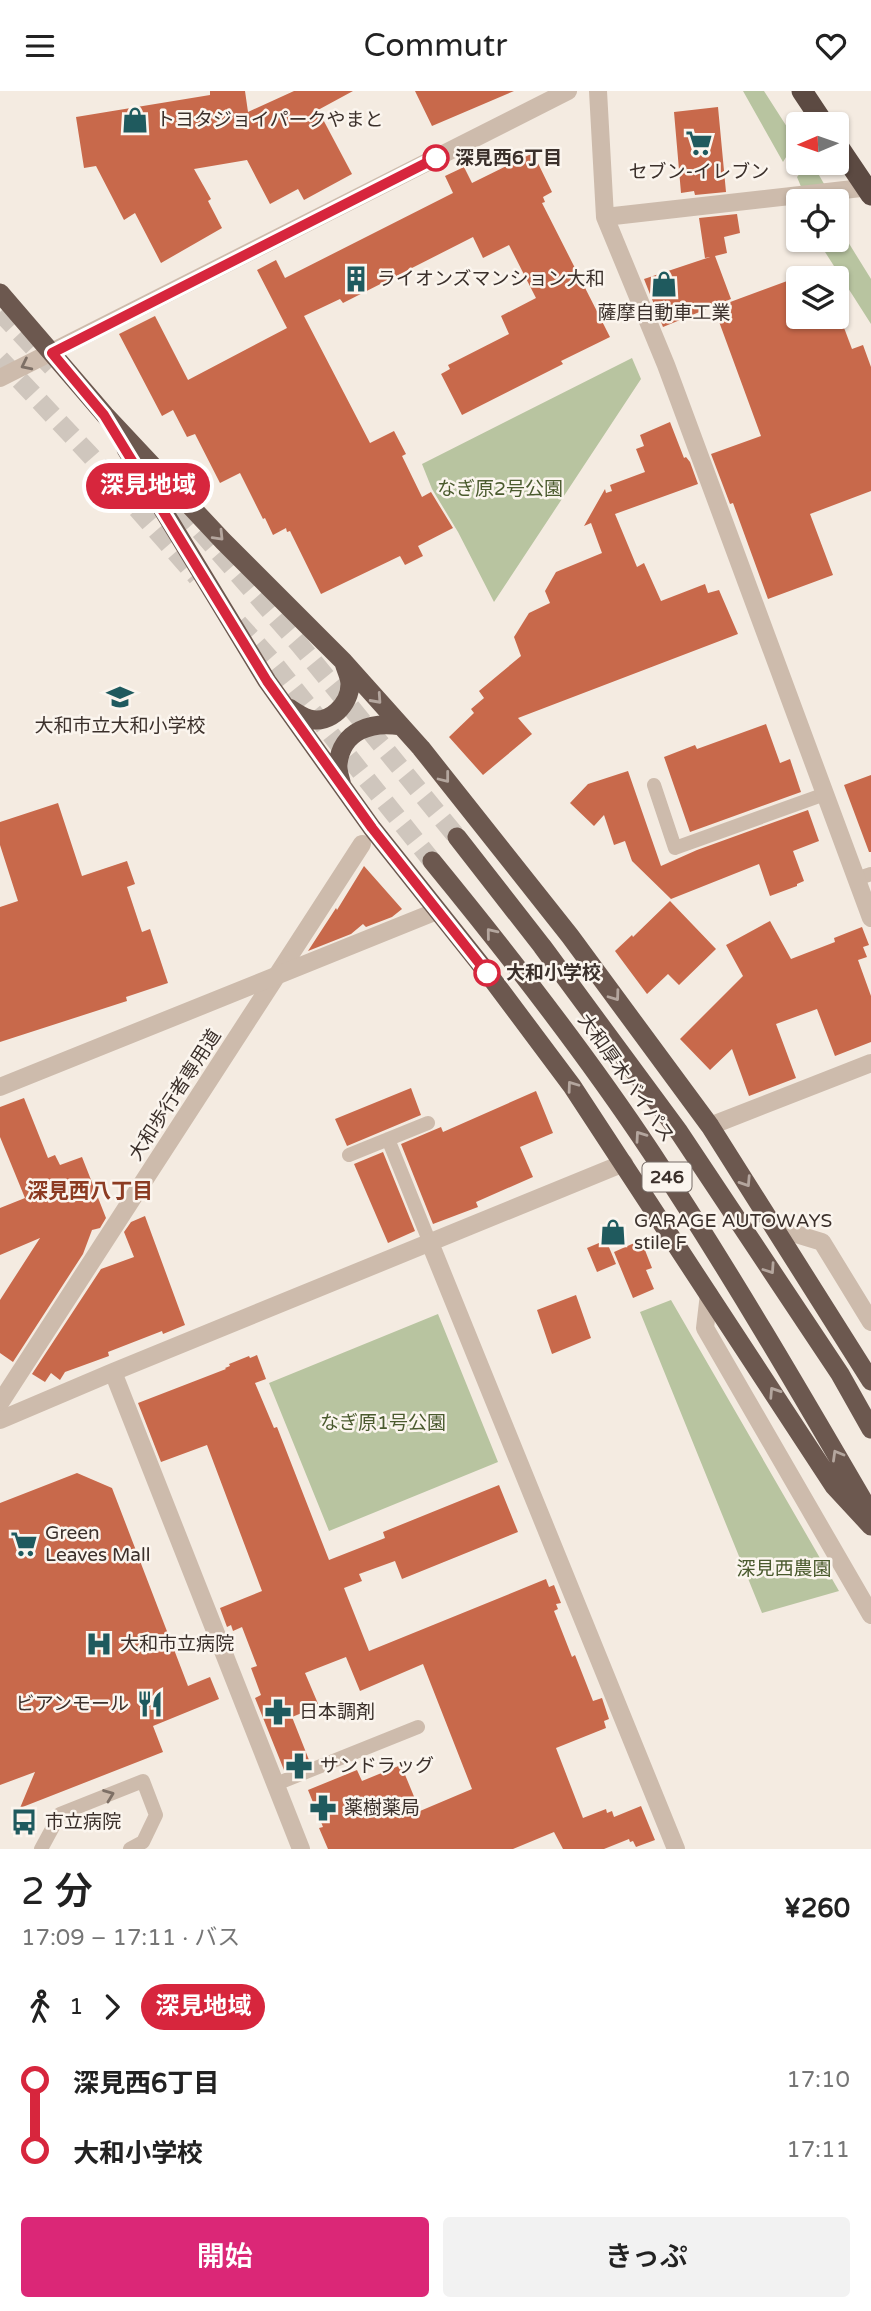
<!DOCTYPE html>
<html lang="ja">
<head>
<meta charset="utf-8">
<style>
  body { margin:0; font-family:"Varela Round","Noto Sans JP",sans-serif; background:#f2f2f2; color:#222; height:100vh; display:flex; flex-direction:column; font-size:26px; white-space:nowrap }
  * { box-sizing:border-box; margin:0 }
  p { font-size:23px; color:#767676 }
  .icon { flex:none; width:38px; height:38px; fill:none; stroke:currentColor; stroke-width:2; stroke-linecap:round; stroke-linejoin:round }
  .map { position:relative; height:1758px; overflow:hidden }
  .details { display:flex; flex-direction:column; background:#fff; flex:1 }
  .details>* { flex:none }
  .badge { padding:0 14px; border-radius:23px; font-size:24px; line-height:46px }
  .needle { width:46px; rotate:268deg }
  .buttons { position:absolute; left:786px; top:21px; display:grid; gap:14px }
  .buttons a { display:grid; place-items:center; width:63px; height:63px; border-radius:7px; background:#fff; box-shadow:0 2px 5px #0004; font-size:35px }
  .map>.badge { position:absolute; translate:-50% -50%; box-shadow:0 0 0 4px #fff }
  .legs { display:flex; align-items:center; gap:10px; height:77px; padding:0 21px; font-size:23px }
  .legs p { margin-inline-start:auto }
  .headline { display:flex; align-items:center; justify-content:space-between; height:119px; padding:0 21px }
  h1 { font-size:38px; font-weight:600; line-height:52px }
  .cta { display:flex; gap:14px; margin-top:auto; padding:14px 21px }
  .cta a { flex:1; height:80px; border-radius:7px; background:#db2777; color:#fff; font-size:28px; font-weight:600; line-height:80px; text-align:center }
  .cta a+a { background:#f2f2f2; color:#222 }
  ul { padding:0 21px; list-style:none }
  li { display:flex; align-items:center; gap:24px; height:70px; font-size:26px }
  li i { display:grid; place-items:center; width:10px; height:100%; margin:0 9px; background:currentColor }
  li i::after { content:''; width:18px; height:18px; margin:-9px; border:5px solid; border-radius:50%; background:#fff }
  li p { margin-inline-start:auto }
  li:first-child i { background:linear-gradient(#0000 50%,currentColor 0) }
  li:last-child i { background:linear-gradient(currentColor 50%,#0000 0) }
  header { display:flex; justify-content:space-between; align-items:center; height:91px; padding:0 21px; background:#fff; font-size:32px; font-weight:600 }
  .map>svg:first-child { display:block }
  .green { fill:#b8c4a0 }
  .building { fill:#c8694b }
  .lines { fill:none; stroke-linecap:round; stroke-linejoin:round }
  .trunk-tunnel { stroke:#cfc6bd; stroke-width:19; stroke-dasharray:19 10; stroke-linecap:butt }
  .service { stroke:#cdbbac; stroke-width:14 }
  .pedestrian { stroke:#cdbbac; stroke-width:18 }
  .minor { stroke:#cdbbac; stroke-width:18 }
  .trunk { stroke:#6c584f; stroke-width:19 }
  .motorway { stroke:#5c4a42; stroke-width:21 }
  .motorway-bridge { stroke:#5c4a42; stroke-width:21 }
  .oneway { stroke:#7d6f65 }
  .oneway2 { stroke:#b4a69e }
  .line-1-casing { stroke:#fff; stroke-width:16 }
  .line-1 { stroke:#d7263d; stroke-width:10 }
  .stop-1-dot { fill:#fff; stroke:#d7263d; stroke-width:3.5 }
  .labels { text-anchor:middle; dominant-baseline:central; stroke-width:5; stroke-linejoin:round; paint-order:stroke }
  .shield { fill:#fbf5ee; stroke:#756b66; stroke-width:2 }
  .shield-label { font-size:18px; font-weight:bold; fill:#3b302b }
  .poi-label { font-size:19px; fill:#3b302b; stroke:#fbf5ee; text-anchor:start }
  .stop-label { font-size:19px; font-weight:bold; fill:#3b302b; stroke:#fbf5ee; text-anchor:start }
  .park-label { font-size:19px; fill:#4a5a2e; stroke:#fbf5ee }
  .street-label { font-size:19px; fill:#3b302b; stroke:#fbf5ee }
  .neighbourhood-label { font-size:21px; font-weight:bold; fill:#8c3b22; stroke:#fbf5ee }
</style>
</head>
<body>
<header><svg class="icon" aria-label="menu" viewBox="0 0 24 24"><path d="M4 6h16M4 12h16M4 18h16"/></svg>Commutr<svg class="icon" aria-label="heart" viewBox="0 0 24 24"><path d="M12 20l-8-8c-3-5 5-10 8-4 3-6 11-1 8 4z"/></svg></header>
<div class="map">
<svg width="871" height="1758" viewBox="0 0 871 1758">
  <rect width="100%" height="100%" fill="#f4ebe1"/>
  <path class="green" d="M743,0H764L796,50L783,71Z
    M809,72H812L827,98H802L797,86Z
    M840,138L871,188V233L818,150L836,149L837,140Z
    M632,267L641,288L494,511L458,441L432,398L422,373Z
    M671,1209L839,1500L762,1522L640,1221Z
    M438,1223L498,1371L329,1440L269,1292Z"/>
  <path class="building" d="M210,0H245L248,21L294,0H353L318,19L352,83L304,109L298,98L270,113L247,69L194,78L211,108L208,110L222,137L161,172L135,122L124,129L96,75L84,77L76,26L210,4Z
    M415,0H514L432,35Z
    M718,16L726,101L695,104L694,100L681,102L674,21Z
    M533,62L552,101L543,106L545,111L542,112L610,246L561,270L563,273L462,324L441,283L450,278L448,274L509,243L501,225L536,207L509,154L483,167L473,146L343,212L340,208L304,225L370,352L394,340L406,363L402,365L422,406L431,401L453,437L418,455L423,465L405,474L400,465L321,503L290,440L287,441L286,437L273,444L265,427L263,428L240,382L220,392L195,343L187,346L173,319L162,325L119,243L155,225L188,289L287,237L257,179L276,169L285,187L453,102L445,85L464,76L472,92Z
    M737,123L740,142L724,146L727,162L715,165L731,208L663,236L644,188L710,166L705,167L699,127Z
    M798,186V226H840L852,258L863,254L871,276V400L810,423L833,484L768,508L733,412L730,413L711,363L761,345L714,217Z
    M670,331L684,367L686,366L690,371L698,393L615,423L637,476L644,472L661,510L705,493L708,502L719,499L738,543L518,627L532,643L483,684L449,646L474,622L471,618L484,607L479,600L521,565L514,546L529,522L550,512L545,500L556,481L602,462L591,432L584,435L605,398L606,402L612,400L610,394L645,381L636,358L644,355L640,344Z
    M766,633L780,672L790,668L801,701L690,741L664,666L695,654L697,658Z
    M628,680L661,775L697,759L808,719L819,750L793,760L804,790L797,793V795L770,805L759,773L671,808L632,770L625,750L614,754L604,724L594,735L570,712L588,693Z
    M871,684V761H869L844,694Z
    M58,712L82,785L127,770L135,793L127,796L142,841L150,838L168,892L126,906L127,910L0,951V816L18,810L0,754V731Z
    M364,775L402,818L392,826L366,836L363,833L351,843L308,860L336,817L337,819Z
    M670,810L716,858L679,894L668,883L647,903L615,860L632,844L633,846Z
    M770,830L791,868L835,851L834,847L862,836L869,854L863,856L867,866L858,869L871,905V951L835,965L817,918L776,933L796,987L749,1005L732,958L710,979L680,948L743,885L726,854Z
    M411,997L421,1024L347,1055L335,1028Z
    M536,1000L553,1042L520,1056L533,1086L476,1111L478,1116L433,1133L401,1053L441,1036L443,1041Z
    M24,1007L48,1067L55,1064L60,1074L82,1066L106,1127L100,1137L92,1139L83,1163L13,1271L0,1262V1209L40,1147L0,1164V1117L25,1107L0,1046V1016Z
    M383,1061L415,1140L388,1152L354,1073Z
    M145,1125L185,1234L163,1243L162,1240L108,1261L109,1265L65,1281L60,1289L51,1282L45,1291L32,1283L101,1178L134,1166L124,1141L131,1131Z
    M606,1149L616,1173L597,1181L587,1157Z
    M641,1149L652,1177L646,1179L654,1198L633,1207L614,1161Z
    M576,1204L591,1247L552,1263L537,1219Z
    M257,1264L266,1288L255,1292L274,1337L277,1336L329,1469L385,1447L383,1441L499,1394L518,1441L402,1488L395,1470L359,1483L362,1490L344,1497L369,1560L546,1488L549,1496L554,1494L561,1512L556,1513L558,1518L554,1520L572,1566L575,1564L593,1610L602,1607L609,1628L604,1630L606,1637L556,1657L583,1727L606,1718L607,1722L612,1720L614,1726L641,1715L655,1749L636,1756L633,1750L630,1751L629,1748L604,1758H563L554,1741L513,1758H328L319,1737L323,1736L308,1699L357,1679L362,1690L401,1674L420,1720L472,1698L423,1573L360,1600L346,1566L305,1582L319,1615L292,1626L309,1669L284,1679L255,1607L261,1604L251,1577L257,1575L242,1536L233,1540L231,1534L227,1536L220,1517L262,1500L207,1354L161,1371L138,1312L226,1278L225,1277L230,1275L229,1273L249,1265L250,1267Z
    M77,1382L112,1397L188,1595L210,1586L219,1608L153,1635L163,1661L20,1717L35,1681L0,1694V1412Z"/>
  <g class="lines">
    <path class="trunk-tunnel" d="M0,221L52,276
      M0,268L90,364L197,486
      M181,418L299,553L457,746
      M238,532L272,570L432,770"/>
    <path class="service" d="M654,694L675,757L825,703
      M856,788L871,783
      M388,1048L430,1152
      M349,1064L428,1032
      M276,1693L418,1636
      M41,1758L60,1723L143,1690L156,1724L143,1751L130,1758"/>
    <path class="pedestrian" d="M0,1312L362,753"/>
    <path class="minor" d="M598,0L605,126L666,274L871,827
      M605,126L871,96
      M0,287L568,0
      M0,996L437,820
      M710,1035L871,972
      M776,1137L822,1151L871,1231
      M430,1152L676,1758
      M709,1203L705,1237L871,1524
      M113,1281L301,1758
      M0,1329L113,1281L624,1072"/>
    <path class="trunk" d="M0,202L105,324L223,450L344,571L421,657L570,845L710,1035L871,1290
      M126,358L267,590L372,737L489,884L572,995L834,1395L871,1435
      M289,617C295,621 302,626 309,628C330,634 350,613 350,593C350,586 346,579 344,572
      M342,695C341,689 337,680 338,673C342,639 372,630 401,635
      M457,746L542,855L679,1041L840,1283L871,1338
      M432,770C509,864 584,960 651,1061C729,1179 800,1301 871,1423"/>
    <path class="motorway" d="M802,0L824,33"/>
    <path class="motorway-bridge" d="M836,52L871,104"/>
  </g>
  <defs><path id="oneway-chevron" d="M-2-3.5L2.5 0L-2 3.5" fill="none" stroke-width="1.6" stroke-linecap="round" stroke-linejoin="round" transform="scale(1.75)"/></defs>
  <g class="oneway">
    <use href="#oneway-chevron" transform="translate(26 274) rotate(154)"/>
    <use href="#oneway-chevron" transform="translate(109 1704) rotate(-21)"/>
  </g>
  <g class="oneway2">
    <use href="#oneway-chevron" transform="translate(219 445) rotate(46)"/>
    <use href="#oneway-chevron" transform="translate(377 608) rotate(48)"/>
    <use href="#oneway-chevron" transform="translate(445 687) rotate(52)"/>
    <use href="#oneway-chevron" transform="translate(491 842) rotate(-129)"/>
    <use href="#oneway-chevron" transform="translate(615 905) rotate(54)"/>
    <use href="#oneway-chevron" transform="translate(572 995) rotate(-126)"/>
    <use href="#oneway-chevron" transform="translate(640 1045) rotate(-125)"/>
    <use href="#oneway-chevron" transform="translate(746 1091) rotate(57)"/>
    <use href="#oneway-chevron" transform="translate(770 1178) rotate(56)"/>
    <use href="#oneway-chevron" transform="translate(774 1301) rotate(-123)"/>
    <use href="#oneway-chevron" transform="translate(837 1364) rotate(-120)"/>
  </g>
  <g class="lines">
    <g class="line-1-casing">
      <path id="line-1" d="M436,67L52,262L104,324L267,590L372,737L487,882"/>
    </g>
    <use href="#line-1" class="line-1"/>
  </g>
  <defs>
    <g id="shop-bare" transform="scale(2.1)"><path d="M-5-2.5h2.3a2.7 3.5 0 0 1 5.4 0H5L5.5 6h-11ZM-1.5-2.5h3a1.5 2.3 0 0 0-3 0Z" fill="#1f5a5e" stroke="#fbf5ee" stroke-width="2.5" paint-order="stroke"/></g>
    <g id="supermarket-bare" transform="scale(2.1)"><path d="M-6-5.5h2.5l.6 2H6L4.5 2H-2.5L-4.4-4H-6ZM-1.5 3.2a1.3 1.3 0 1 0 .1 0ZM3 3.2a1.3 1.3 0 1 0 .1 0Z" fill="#1f5a5e" stroke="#fbf5ee" stroke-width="2.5" paint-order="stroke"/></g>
    <g id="building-bare" transform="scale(2.1)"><path d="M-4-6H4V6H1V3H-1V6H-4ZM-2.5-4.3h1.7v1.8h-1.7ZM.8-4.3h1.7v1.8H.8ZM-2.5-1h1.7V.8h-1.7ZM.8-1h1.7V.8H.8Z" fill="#1f5a5e" stroke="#fbf5ee" stroke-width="2.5" paint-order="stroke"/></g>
    <g id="school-bare" transform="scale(2.1)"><path d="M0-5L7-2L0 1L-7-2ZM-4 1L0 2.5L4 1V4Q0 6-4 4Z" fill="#1f5a5e" stroke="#fbf5ee" stroke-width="2.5" paint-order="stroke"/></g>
    <g id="hospital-bare" transform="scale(2.1)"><path d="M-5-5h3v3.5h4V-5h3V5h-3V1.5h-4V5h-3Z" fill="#1f5a5e" stroke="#fbf5ee" stroke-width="2.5" paint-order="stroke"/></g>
    <g id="restaurant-bare" transform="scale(2.1)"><path d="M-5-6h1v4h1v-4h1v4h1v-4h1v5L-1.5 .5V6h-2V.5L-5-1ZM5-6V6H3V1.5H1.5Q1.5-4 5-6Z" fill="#1f5a5e" stroke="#fbf5ee" stroke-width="2.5" paint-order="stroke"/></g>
    <g id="pharmacy-bare" transform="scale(2.1)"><path d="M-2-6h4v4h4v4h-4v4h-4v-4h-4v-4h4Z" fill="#1f5a5e" stroke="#fbf5ee" stroke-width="2.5" paint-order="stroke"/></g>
    <g id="bus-bare" transform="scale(2.1)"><path d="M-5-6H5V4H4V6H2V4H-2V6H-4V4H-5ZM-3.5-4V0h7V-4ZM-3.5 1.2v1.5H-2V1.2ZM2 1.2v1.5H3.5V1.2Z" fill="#1f5a5e" stroke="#fbf5ee" stroke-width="2.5" paint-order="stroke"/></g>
  </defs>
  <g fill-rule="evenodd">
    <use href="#shop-bare" x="135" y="29"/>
    <use href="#supermarket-bare" x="699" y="52"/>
    <use href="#building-bare" x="356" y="188"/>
    <use href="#shop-bare" x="664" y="193"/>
    <use href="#school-bare" x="120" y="606"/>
    <use href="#shop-bare" x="613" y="1141"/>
    <use href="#supermarket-bare" x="24" y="1453"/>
    <use href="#hospital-bare" x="99" y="1553"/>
    <use href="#restaurant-bare" x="150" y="1613"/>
    <use href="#pharmacy-bare" x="278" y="1621"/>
    <use href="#pharmacy-bare" x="299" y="1675"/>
    <use href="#pharmacy-bare" x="323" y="1717"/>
    <use href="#bus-bare" x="24" y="1731"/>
  </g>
  <g class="stop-1-dot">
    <circle cx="436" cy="67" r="12"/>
    <circle cx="487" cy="882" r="12"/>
  </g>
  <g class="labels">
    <rect class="shield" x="642.5" y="1071.5" width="49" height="29" rx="5"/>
    <g class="shield-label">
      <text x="667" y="1086">246</text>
    </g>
    <g class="poi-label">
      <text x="156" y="29">トヨタジョイパークやまと</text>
      <text x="699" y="81" text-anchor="middle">セブン-イレブン</text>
      <text x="377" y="188">ライオンズマンション大和</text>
      <text x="664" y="222" text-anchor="middle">薩摩自動車工業</text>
      <text x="120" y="635" text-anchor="middle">大和市立大和小学校</text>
      <text x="634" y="1130">GARAGE AUTOWAYS<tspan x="634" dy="22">stile F</tspan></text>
      <text x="45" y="1442">Green<tspan x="45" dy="22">Leaves Mall</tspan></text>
      <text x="120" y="1553">大和市立病院</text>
      <text x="129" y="1613" text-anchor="end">ビアンモール</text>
      <text x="299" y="1621">日本調剤</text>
      <text x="320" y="1675">サンドラッグ</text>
      <text x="344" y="1717">薬樹薬局</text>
      <text x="45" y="1731">市立病院</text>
    </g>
    <g class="stop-label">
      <text x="455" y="67">深見西6丁目</text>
      <text x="506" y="882">大和小学校</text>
    </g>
    <g class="park-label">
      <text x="500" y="398">なぎ原2号公園</text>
      <text x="383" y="1332">なぎ原1号公園</text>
      <text x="784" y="1478">深見西農園</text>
    </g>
    <g class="street-label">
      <text transform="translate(626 987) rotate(55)">大和厚木バイパス</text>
      <text transform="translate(175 1004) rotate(-57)">大和歩行者専用道</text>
    </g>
    <g class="neighbourhood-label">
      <text x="90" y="1100">深見西八丁目</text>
    </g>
  </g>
</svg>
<div class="buttons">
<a><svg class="needle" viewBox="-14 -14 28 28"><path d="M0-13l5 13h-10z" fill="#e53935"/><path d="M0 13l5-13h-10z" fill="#767676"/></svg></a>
<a><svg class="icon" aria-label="locate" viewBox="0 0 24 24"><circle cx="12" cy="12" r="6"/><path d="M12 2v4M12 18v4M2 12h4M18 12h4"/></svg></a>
<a><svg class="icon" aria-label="layers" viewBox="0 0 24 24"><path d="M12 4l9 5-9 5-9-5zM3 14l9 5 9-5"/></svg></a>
</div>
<b class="badge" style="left:148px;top:395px;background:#d7263d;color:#fff">深見地域</b>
</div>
<section class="details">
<div class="headline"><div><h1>2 分</h1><p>17:09 – 17:11 · バス</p></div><b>¥260</b></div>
<div class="legs"><svg class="icon" aria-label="walk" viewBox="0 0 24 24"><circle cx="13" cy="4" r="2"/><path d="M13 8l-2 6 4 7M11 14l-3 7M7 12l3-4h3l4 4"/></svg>1<svg class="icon" aria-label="forward" viewBox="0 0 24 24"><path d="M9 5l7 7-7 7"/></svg><b class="badge" style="background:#d7263d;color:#fff">深見地域</b></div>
<ul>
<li><i style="color:#d7263d"></i><b>深見西6丁目</b><p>17:10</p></li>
<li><i style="color:#d7263d"></i><b>大和小学校</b><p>17:11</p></li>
</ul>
<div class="cta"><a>開始</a><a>きっぷ</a></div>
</section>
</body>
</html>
